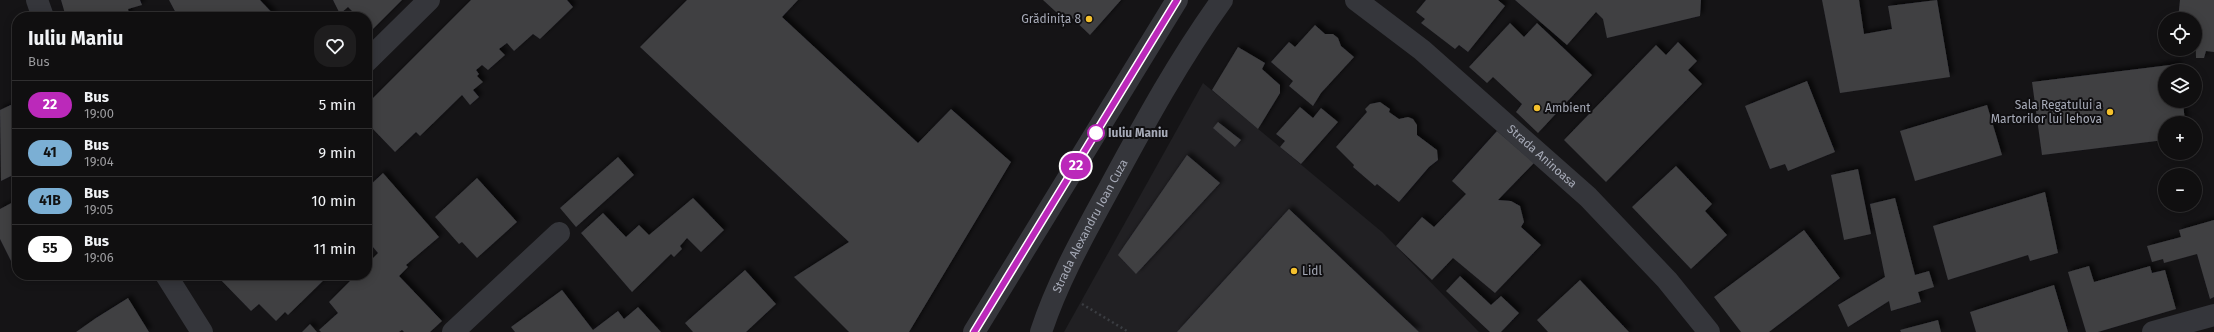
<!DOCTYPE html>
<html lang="en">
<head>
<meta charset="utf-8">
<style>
  body { margin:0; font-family:"Fira Sans",sans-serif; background:#1e1d1e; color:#f1f3f6; height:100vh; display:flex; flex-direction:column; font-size:15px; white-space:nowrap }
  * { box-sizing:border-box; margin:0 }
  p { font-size:13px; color:#9c9c9f }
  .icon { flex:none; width:22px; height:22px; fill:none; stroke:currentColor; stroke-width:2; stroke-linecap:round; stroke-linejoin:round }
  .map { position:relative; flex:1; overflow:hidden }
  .details { position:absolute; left:12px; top:12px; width:360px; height:268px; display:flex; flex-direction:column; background:#100f10; border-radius:16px; box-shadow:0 2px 10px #0003,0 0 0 1px #302f30 }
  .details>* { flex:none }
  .badge { padding:0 8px; border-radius:13px; font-size:14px; line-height:26px }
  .controls { position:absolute; left:2158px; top:12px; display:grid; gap:8px }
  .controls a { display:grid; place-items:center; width:44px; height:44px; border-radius:50%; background:#100f10; box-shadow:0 2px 10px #0003,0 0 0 1px #302f30; font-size:20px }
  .map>.badge { position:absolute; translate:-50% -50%; box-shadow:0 0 0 2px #fff }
  .round { display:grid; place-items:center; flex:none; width:42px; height:42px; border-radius:16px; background:#1e1d1e }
  .overview { display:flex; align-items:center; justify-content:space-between; height:68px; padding:0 16px }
  h1 { font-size:19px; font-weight:700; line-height:30px }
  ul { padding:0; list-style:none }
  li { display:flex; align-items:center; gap:12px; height:48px; padding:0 16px; border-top:1px solid #302f30 }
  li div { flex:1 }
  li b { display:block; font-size:15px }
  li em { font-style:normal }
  li .badge { min-width:44px; font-weight:700; text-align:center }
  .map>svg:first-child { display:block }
  .built { fill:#212023 }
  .building { fill:#3f3f43; filter:url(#shadow) }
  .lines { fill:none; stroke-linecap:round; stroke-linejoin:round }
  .path { stroke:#3b3d42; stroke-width:2.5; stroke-dasharray:2 3; stroke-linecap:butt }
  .minor { stroke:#35363b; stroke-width:22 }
  .tertiary { stroke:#35363b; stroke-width:22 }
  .line-casing { stroke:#fff; stroke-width:9 }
  .line { stroke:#bb29ba; stroke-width:6 }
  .poi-dot { fill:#f5c12d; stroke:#100f11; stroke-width:1.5 }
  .stop-dot { fill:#fff; stroke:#bb29ba; stroke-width:2 }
  .labels { text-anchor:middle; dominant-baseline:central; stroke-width:4; stroke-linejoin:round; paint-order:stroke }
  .poi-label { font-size:12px; fill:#a6aab7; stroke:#100f11; text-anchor:end }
  .stop-label { font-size:12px; font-weight:bold; fill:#a6aab7; stroke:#100f11; text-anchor:start }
  .street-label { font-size:12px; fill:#a6aab7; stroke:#100f11 }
</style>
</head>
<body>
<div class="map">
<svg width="2214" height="332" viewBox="0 0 2214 332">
  <defs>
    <filter id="shadow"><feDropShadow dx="3.5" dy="-3.5" stdDeviation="2" flood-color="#0009"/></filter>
  </defs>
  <rect width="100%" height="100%" fill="#151416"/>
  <path class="built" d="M1203,83L1382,232L1479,332H1064Z"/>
  <path class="building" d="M61,0H140L142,5L128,9L130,17H66Z
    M169,0H260L275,16L178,17Z
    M333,0H402L371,31L367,27V17H358L348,7L340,14Z
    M471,0H567L573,7L540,39L533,34L514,51L507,43L499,49L505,55L488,70L482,65L476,70L479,74L477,76L483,82L473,90L479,97L470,105L462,95L420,136L416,132L395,152L371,127L367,131V104Z
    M687,0H798L782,17L918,143L951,109L1011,162L909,332H849L794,277L849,242L640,47Z
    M1043,0H1121L1090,35L1071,17L1067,22Z
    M1426,0H1498L1505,6L1468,52L1459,45L1455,49L1421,23L1425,19L1416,12Z
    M1515,0H1701L1700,16L1607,38L1603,19L1596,12L1567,45Z
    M1822,0H1859L1864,34L1892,29L1888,6L1937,0L1950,77L1840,93Z
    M2180,0H2214V52L2206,51L2204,58H2196L2195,19H2178Z
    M1510,23L1524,37L1537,23L1592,75L1538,133L1516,112L1522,104L1493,77L1487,83L1469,67Z
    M1315,25L1325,34H1333L1338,38L1341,46L1354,57L1321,93L1313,106L1289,86L1293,81L1271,62L1289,42L1295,47Z
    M1678,42L1697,61L1688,70L1702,84L1606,182L1564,140L1656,45L1666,55Z
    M1238,47L1265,63L1262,69L1280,85V93L1258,129L1212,90Z
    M2178,64L2179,71H2165V101H2183L2185,123H2165V140L2042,155L2032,82Z
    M1807,81L1835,152L1788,171L1785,164L1770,169L1745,106Z
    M17,102V173L1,181L0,110Z
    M1380,102L1390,109L1389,112L1399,119L1408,117L1413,119L1417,125V135L1437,150L1438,160L1429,167L1399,202L1377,184L1375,186L1353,167L1354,165L1336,147L1367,112L1365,109L1370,104Z
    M1987,105L2002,155L1915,181L1900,131Z
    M1300,107L1313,118L1321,108L1338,122L1301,164L1280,147L1285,141L1276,134Z
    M1218,122L1241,140L1235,147L1213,128Z
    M1497,131L1534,163L1498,200L1511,201L1520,206L1524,222L1521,227L1541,245L1495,293L1453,258L1432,280L1396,246L1422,217L1434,227L1466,194L1452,181Z
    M1187,155L1220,183L1136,274L1118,255Z
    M618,157L634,175L576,227L560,208Z
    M1676,166L1712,204L1705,211L1727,235L1691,269L1632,207Z
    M1858,169L1871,234L1844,240L1831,175Z
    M383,173L439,237L406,265L408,267L399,276L442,321L430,332H404L402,330L399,332H321L319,330L338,313L329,302L356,275H367V264L378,253L367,240V188Z
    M477,178L517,222L477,258L462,242L459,244L435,217Z
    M2045,192L2058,253L2030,261L2028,255L1948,280L1933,226Z
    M693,198L724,230L701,252L687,238L680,246L682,249L674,257L671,254L632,292L581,233L603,213L626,237L639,225L649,235Z
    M1895,198L1915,275L1929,271L1934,287L1918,292L1921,302L1891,311L1889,301L1848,327L1838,305L1885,277L1870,204Z
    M17,200V266L14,267L0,239V209Z
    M1289,209L1419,332H1177Z
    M2214,220V297L2210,299L2197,254L2164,263L2163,259L2152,262L2147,246L2181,237L2179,230Z
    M1804,230L1840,278L1769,332H1741L1714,297Z
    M2089,266L2094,282L2150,266L2152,273L2165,270L2176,309L2098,332H2086L2068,272Z
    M745,270L776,304L746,332H693L685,323Z
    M216,275H329L288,315L285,312L276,321L259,304L251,311Z
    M1460,276L1491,305L1501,296L1519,313L1501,332H1490L1446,291Z
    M1580,280L1611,313L1629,332H1548L1537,320Z
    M2054,285L2068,332H1976L1970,312Z
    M562,290L593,330L618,311L624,319L638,307L661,332H515L511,327Z
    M128,298L149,332H76L96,318Z
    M1938,320L1941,332H1901L1900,330Z
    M310,324L317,332H302Z"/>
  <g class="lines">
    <path class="path" d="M1082,304L1127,331"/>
    <g class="minor">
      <path d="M37,0L43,17"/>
      <path id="s1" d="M1356,0L1422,50L1588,197L1667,280L1709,332"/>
      <path d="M367,61L429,0"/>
      <path d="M166,275L202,332"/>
      <path d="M453,332L559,233"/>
      <path d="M2153,332L2214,315"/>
    </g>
    <g class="tertiary">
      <path d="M974,332L1177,0"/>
      <path id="s2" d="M1041,332C1058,280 1085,233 1111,185C1145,122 1180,58 1222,0"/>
    </g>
  </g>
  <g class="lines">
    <g class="line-casing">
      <path id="line" d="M974,332L1177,0"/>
    </g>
    <use href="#line" class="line"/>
  </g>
  <g class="poi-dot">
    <circle cx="1089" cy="19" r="4"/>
    <circle cx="1537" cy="108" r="4"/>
    <circle cx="2110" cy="112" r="4"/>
    <circle cx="1294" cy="271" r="4"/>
  </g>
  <circle class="stop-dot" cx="1096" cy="133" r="8"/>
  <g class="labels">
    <g class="poi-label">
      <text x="1081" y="19">Grădinița 8</text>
      <text x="2102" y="105">Sala Regatului a<tspan x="2102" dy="14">Martorilor lui Iehova</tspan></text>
      <text x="1545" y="108" text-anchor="start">Ambient</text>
      <text x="1302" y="271" text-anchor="start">Lidl</text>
    </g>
    <g class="stop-label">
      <text x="1108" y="133">Iuliu Maniu</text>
    </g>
    <g class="street-label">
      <text stroke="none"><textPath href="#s1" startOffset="243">Strada Aninoasa</textPath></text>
      <text stroke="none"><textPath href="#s2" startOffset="117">Strada Alexandru Ioan Cuza</textPath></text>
    </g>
  </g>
</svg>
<div class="controls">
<a><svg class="icon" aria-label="locate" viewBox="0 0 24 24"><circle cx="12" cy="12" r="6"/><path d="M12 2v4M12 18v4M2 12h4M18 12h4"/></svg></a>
<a><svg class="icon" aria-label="layers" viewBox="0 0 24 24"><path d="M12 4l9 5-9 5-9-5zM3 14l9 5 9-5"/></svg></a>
<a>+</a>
<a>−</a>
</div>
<b class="badge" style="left:1076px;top:166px;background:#bb29ba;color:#fff">22</b>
<section class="details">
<div class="overview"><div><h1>Iuliu Maniu</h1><p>Bus</p></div><a class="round"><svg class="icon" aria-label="heart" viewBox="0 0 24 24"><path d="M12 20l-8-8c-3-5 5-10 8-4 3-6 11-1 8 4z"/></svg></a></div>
<ul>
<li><span class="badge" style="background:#bb29ba;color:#fff">22</span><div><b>Bus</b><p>19:00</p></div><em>5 min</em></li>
<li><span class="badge" style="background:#7bafd4;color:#111">41</span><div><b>Bus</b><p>19:04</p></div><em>9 min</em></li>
<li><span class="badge" style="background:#7bafd4;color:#111">41B</span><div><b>Bus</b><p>19:05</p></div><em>10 min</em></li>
<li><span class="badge" style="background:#fff;color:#111">55</span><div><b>Bus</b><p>19:06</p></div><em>11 min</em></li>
</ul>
</section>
</div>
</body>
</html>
